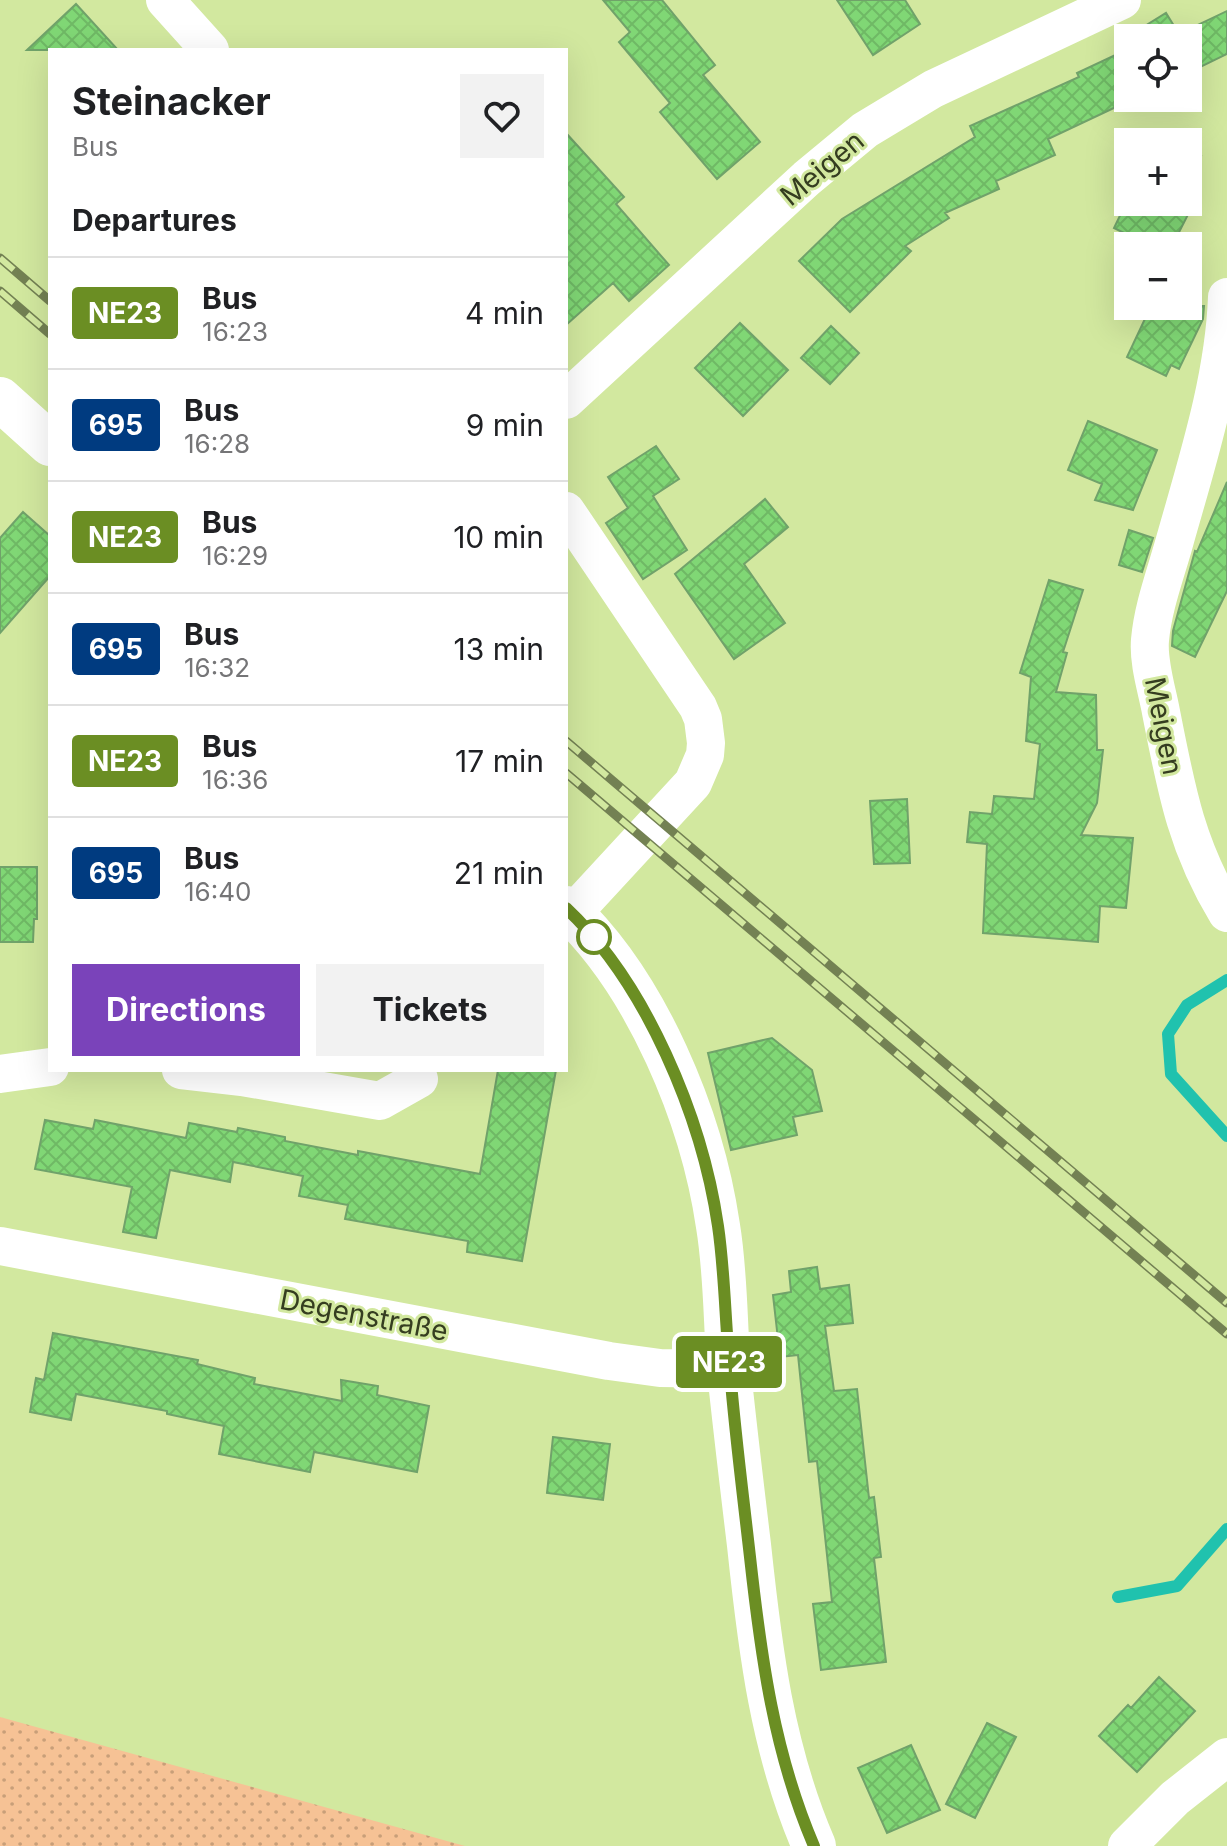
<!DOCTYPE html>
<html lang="en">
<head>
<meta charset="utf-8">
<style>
  body { margin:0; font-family:Inter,sans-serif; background:#f2f2f2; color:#202124; height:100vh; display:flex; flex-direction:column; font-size:30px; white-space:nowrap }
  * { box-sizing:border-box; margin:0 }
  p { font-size:26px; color:#757577 }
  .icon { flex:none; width:44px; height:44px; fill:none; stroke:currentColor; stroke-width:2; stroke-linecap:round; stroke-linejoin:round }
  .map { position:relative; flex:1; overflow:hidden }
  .sheet { position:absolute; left:48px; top:48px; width:520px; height:1024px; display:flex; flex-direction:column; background:#fff; border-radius:0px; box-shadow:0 8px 32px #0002 }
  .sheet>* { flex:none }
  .badge { padding:0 16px; border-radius:6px; font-size:28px; line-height:52px }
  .tools { position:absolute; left:1114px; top:24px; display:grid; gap:16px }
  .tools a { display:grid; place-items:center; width:88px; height:88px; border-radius:0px; background:#fff; box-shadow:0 8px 32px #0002; font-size:40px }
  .map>.badge { position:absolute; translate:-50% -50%; box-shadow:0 0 0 4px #fff }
  h2 { padding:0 24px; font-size:30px; line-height:72px }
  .round { display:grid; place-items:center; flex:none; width:84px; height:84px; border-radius:0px; background:#f2f2f2 }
  .summary { display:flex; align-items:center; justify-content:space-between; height:136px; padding:0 24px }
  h1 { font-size:38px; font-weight:700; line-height:60px }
  .primary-button { display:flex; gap:16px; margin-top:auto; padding:16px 24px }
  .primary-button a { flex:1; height:92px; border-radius:0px; background:#7a43ba; color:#fff; font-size:32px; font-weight:700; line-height:92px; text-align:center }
  .primary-button a+a { background:#f2f2f2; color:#202124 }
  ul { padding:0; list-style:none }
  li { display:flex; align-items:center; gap:24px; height:112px; padding:0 24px; border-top:2px solid #e0e0e0 }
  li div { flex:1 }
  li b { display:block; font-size:30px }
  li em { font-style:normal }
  li .badge { min-width:88px; font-weight:700; text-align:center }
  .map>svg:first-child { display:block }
  .grass { fill:url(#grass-dots) }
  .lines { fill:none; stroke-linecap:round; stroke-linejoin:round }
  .stream { stroke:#20c2ae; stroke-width:12 }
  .building { fill:url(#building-cross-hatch); stroke:#70a26a; stroke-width:2 }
  .minor { stroke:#fff; stroke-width:38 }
  .tertiary { stroke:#fff; stroke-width:44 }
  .rail-casing { stroke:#738153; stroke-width:9 }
  .rail { stroke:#d2e89f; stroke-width:6; stroke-dasharray:18; stroke-linecap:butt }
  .line-casing { stroke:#fff; stroke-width:18 }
  .line { stroke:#6b8e23; stroke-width:12 }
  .stop-dot { fill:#fff; stroke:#6b8e23; stroke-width:4 }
  .labels { text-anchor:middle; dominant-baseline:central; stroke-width:6; stroke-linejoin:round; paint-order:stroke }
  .street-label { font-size:28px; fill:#353d20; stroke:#d2e89f }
</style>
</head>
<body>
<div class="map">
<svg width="1227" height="1846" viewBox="0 0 1227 1846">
  <defs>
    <pattern id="grass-dots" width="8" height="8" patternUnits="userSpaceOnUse" patternTransform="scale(2)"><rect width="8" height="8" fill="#f6c295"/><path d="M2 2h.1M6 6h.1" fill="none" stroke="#c89f79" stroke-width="1.8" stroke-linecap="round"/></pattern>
    <pattern id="building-cross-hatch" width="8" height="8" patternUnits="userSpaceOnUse" patternTransform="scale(2)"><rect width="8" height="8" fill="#80d775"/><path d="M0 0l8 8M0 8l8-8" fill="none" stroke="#6fb965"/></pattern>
  </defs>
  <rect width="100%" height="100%" fill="#d2e89f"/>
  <path class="grass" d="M0,1717L465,1846H0Z"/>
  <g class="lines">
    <path class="stream" d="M1227,980L1187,1005L1168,1034L1171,1074L1227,1136
      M1118,1597L1177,1586L1227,1529"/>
  </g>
  <path class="building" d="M603,0H662L715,65L703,75L760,142L717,179L660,112L670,103L619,42L630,32Z
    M837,0H905L920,24L873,55Z
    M76,4L118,50H27Z
    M1227,11V54L1188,73V38H1135L1132,34L1166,13L1179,34Z
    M1128,49V98H1135L1048,139L1055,155L996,181L999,189L945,213L949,218L905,246L911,251L850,312L799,261L842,219L975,137L970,126L1079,77L1077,73Z
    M566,133L624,197L616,204L669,265L629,301L613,283L566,325Z
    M1188,150L1201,156L1188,181Z
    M1188,184L1200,191L1172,246H1150L1114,228L1128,199V202H1188Z
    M1151,306H1204L1203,319L1179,369L1171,365L1166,376L1127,357Z
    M740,323L788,370L743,416L695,368Z
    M831,326L859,353L830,384L801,358Z
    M1088,421L1157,450L1133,510L1095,500L1102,484L1068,470Z
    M656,446L679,479L653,496L687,550L643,579L606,523L628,508L608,477Z
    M1227,482V591L1195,657L1172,646L1173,631L1195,551L1197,552Z
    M765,499L788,527L744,564L785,623L734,659L675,574Z
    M23,512L50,536V576L0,633V538Z
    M1129,530L1153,538L1142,572L1119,565Z
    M1049,580L1083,590L1063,652L1067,653L1056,692L1096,695L1097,750H1103L1097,803L1081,835L1133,838L1126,908L1100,906L1098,942L983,933L987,844L967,842L970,812L992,814L994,796L1034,799L1040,744L1026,741L1031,677L1020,673Z
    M907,799L910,863L874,864L870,801Z
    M0,867H37V919H34L33,942H0Z
    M772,1038L812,1070L822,1111L793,1117L797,1135L731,1150L708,1053Z
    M498,1070H556L522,1261L467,1252L468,1241L345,1219L348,1205L299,1196L303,1176L233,1162L230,1182L170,1170L156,1238L123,1232L132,1187L35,1169L45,1120L93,1129L95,1120L186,1138L189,1123L237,1132L238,1128L285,1137V1141L358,1155V1151L480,1174Z
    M817,1267L820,1289L849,1285L853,1323L825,1326L834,1391L857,1389L869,1498L874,1497L881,1557L874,1558L886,1662L821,1670L813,1604L832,1602L817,1461L809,1462L798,1355L780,1357L773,1295L791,1292L789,1271Z
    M53,1333L198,1360L197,1364L255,1378L254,1384L342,1401L341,1380L378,1386L377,1395L429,1406L417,1472L314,1452L310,1472L219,1454L224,1426L167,1414V1411L76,1394L71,1420L30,1412L36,1378L44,1380Z
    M553,1437L610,1444L603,1500L547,1493Z
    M1159,1677L1195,1711L1137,1772L1099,1736L1128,1705L1131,1708Z
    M987,1723L1016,1737L975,1818L946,1804Z
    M911,1745L940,1810L887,1833L858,1768Z"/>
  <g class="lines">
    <path class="minor" d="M165,0L210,50
      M1227,297C1224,379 1197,462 1175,540C1166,573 1153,606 1150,640C1148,663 1157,690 1161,712C1176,788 1186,846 1227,913
      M566,400L807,178L865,130L933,89L1122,0
      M566,511L698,707L703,719L706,743L705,755L693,783L572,914
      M181,1070L242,1077L380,1101L419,1079
      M0,1074L50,1067
      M0,1246L609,1361L660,1368L729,1369
      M1127,1846L1175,1798L1227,1757"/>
    <path class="tertiary" d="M0,399L50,444
      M566,908C647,984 702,1117 718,1226C726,1274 725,1322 729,1371C735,1429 742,1487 749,1545C760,1649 772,1749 814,1846"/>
    <g class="rail-casing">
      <path id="rail" d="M0,258L50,301
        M0,291L50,334
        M566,741L1227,1303
        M566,773L1227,1334"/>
    </g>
    <use href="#rail" class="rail"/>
  </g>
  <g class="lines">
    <g class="line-casing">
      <path id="line" d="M566,908C646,983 702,1117 718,1226C725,1274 725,1322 730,1371C735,1433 743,1495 750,1557C761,1657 774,1753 814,1846"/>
    </g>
    <use href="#line" class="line"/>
  </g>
  <circle class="stop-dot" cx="594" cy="937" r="16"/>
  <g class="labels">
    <g class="street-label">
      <text transform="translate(822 168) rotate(-40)">Meigen</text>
      <text transform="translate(1164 726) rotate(79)">Meigen</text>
      <text transform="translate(364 1315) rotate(11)">Degenstraße</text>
    </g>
  </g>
</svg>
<div class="tools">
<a><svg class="icon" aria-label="locate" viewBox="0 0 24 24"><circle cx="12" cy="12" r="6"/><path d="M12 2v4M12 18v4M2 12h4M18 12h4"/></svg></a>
<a>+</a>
<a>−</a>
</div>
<b class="badge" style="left:729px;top:1362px;background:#6b8e23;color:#fff">NE23</b>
<section class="sheet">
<div class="summary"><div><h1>Steinacker</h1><p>Bus</p></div><a class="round"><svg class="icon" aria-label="heart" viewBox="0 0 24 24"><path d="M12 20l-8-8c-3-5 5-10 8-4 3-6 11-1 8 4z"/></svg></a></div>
<h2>Departures</h2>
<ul>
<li><span class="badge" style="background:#6b8e23;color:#fff">NE23</span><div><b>Bus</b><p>16:23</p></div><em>4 min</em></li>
<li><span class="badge" style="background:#003b80;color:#fff">695</span><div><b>Bus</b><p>16:28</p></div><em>9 min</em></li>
<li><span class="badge" style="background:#6b8e23;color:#fff">NE23</span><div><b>Bus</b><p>16:29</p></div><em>10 min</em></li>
<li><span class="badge" style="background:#003b80;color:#fff">695</span><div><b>Bus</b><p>16:32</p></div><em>13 min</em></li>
<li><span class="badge" style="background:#6b8e23;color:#fff">NE23</span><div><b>Bus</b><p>16:36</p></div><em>17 min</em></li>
<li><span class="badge" style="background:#003b80;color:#fff">695</span><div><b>Bus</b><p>16:40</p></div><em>21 min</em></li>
</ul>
<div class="primary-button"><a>Directions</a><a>Tickets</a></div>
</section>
</div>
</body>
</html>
